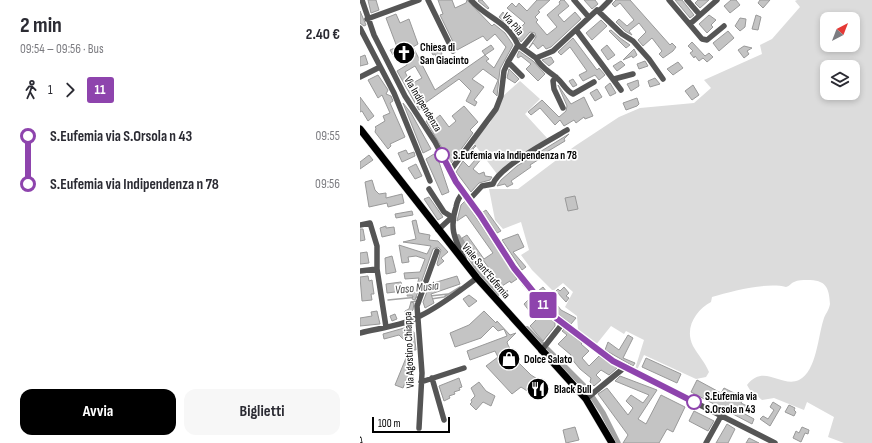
<!DOCTYPE html>
<html lang="it">
<head>
<meta charset="utf-8">
<style>
  body { margin:0; font-family:"Sofia Sans Condensed",sans-serif; background:#f7f7f7; color:#2b2b33; height:100vh; display:flex; flex-direction:column; font-size:15px; white-space:nowrap }
  * { box-sizing:border-box; margin:0 }
  p { font-size:13px; color:#7c7c81 }
  .icon { flex:none; width:22px; height:22px; fill:none; stroke:currentColor; stroke-width:2; stroke-linecap:round; stroke-linejoin:round }
  .map { position:relative; flex:1; overflow:hidden }
  .side { display:flex; flex-direction:column; background:#fff; width:360px }
  .side>* { flex:none }
  .badge { padding:0 8px; border-radius:3px; font-size:14px; line-height:26px }
  .needle { width:26px; rotate:42deg }
  .tools { position:absolute; left:460px; top:12px; display:grid; gap:8px }
  .tools a { display:grid; place-items:center; width:40px; height:40px; border-radius:8px; background:#fff; box-shadow:0 2px 6px #0003; font-size:20px }
  .scale { position:absolute; left:12px; bottom:10px; width:78px; box-sizing:border-box; padding-left:4px; border:2px solid #000; border-top:0; font-size:11px; line-height:14px; white-space:nowrap; color:#000; -webkit-text-stroke:3px #fff; paint-order:stroke }
  .map>.badge { position:absolute; translate:-50% -50%; box-shadow:0 0 0 2px #fff }
  .legs { display:flex; align-items:center; gap:6px; height:44px; padding:0 20px; font-size:13px }
  .legs p { margin-inline-start:auto }
  .summary { display:flex; align-items:center; justify-content:space-between; height:68px; padding:0 20px }
  h1 { font-size:22px; font-weight:700; line-height:30px }
  .action { display:flex; gap:8px; margin-top:auto; padding:8px 20px }
  .action a { flex:1; height:46px; border-radius:12px; background:#000; color:#fff; font-size:16px; font-weight:700; line-height:46px; text-align:center }
  .action a+a { background:#f7f7f7; color:#2b2b33 }
  ul { padding:0 20px; list-style:none }
  li { display:flex; align-items:center; gap:14px; height:48px; font-size:15px }
  li i { display:grid; place-items:center; width:6px; height:100%; margin:0 5px; background:currentColor }
  li i::after { content:''; width:10px; height:10px; margin:-5px; border:3px solid; border-radius:50%; background:#fff }
  li p { margin-inline-start:auto }
  li:first-child i { background:linear-gradient(#0000 50%,currentColor 0) }
  li:last-child i { background:linear-gradient(currentColor 50%,#0000 0) }
  main { display:flex; flex:1; min-height:0 }
  .map>svg:first-child { display:block }
  .green { fill:#dcdcdc; fill-rule:evenodd }
  .lines { fill:none; stroke-linecap:round; stroke-linejoin:round }
  .stream { stroke:#a3a3a3; stroke-width:1.5 }
  .canal { stroke:#a3a3a3; stroke-width:5.5 }
  .building { fill:#c4c4c4; stroke:#999; fill-rule:evenodd }
  .major-casing { stroke:#dbdbdb; stroke-width:8 }
  .minor { stroke:#555; stroke-width:5.5 }
  .major { stroke:#000; stroke-width:7 }
  .rail-casing { stroke:#000; stroke-width:3 }
  .rail { stroke:#fff; stroke-width:1.5; stroke-dasharray:4.5; stroke-linecap:butt }
  .line-1-casing { stroke:#fff; stroke-width:9 }
  .line-1 { stroke:#8e44ad; stroke-width:6 }
  .stop-1-dot { fill:#fff; stroke:#8e44ad; stroke-width:2 }
  .labels { text-anchor:middle; dominant-baseline:central; stroke-width:3.5; stroke-linejoin:round; paint-order:stroke }
  .street-label { font-size:11px; fill:#000; stroke:#fff }
  .poi-label { font-size:11px; font-weight:bold; fill:#000; stroke:#fff; text-anchor:start }
  .stop-label { font-size:11px; font-weight:bold; fill:#000; stroke:#fff; text-anchor:start }
  .water-label { font-size:12px; font-style:italic; fill:#444; stroke:#fff }
</style>
</head>
<body>
<main>
<section class="side">
<div class="summary"><div><h1>2 min</h1><p>09:54 – 09:56 · Bus</p></div><b>2.40 €</b></div>
<div class="legs"><svg class="icon" aria-label="walk" viewBox="0 0 24 24"><circle cx="13" cy="4" r="2"/><path d="M13 8l-2 6 4 7M11 14l-3 7M7 12l3-4h3l4 4"/></svg>1<svg class="icon" aria-label="forward" viewBox="0 0 24 24"><path d="M9 5l7 7-7 7"/></svg><b class="badge" style="background:#8e44ad;color:#fff">11</b></div>
<ul>
<li><i style="color:#8e44ad"></i><b>S.Eufemia via S.Orsola n 43</b><p>09:55</p></li>
<li><i style="color:#8e44ad"></i><b>S.Eufemia via Indipendenza n 78</b><p>09:56</p></li>
</ul>
<div class="action"><a>Avvia</a><a>Biglietti</a></div>
</section>
<div class="map">
<svg width="512" height="443" viewBox="0 0 512 443">
  <rect width="100%" height="100%" fill="#fff"/>
  <path class="green" d="M437,0H512V443H484L468,437L474,417L447,402L444,410L414,398L402,400L390,390L387,385C404,363 421,388 439,380C457,371 458,335 464,318C466,313 469,310 470,304C469,287 466,280 447,280C443,280 438,280 434,282C431,283 430,286 426,287C407,282 372,291 352,297L351,302C336,310 324,328 333,346C338,355 345,362 349,372L346,377L336,379L284,355L277,370L275,369L284,340L266,331L264,334L251,326L235,346L218,330L217,316L205,307L213,292L203,283L193,291L172,270L161,255L169,250L161,222L143,229L135,220L129,189H158L215,146L259,117L280,108L334,103L351,88L344,80L402,54L400,45L412,39L440,7L435,1ZM467,19H493V45H467ZM467,67H493V93H467Z
    M160,81L180,99L165,114L187,138L137,174L112,141L130,123L143,96Z"/>
  <g class="lines">
    <path class="stream" d="M70,296L88,294
      M71,299L84,297L100,287
      M28,300L58,297
      M51,302L57,301"/>
    <path class="canal" d="M98,237L124,279L137,294
      M167,329L227,389L243,413L258,443"/>
  </g>
  <path class="building" d="M8,0H16L19,10L11,13Z
    M78,0H92L95,8L106,3L107,0L132,26L134,24L145,33L153,45L140,69L137,96L133,92L138,80L123,69L112,79L124,87L114,100L117,102L115,106L106,101L111,91L99,79L61,106L63,108L59,110L37,71L47,65L43,58L39,60L36,54L33,55L30,50L37,47L26,18L36,14L40,23L49,19L58,44L53,47L75,90L125,55L122,51L131,45L134,49L125,55L129,59L126,61L134,68L146,47L135,34L127,41L123,36L97,50L80,15L83,14ZM55,66L62,78L51,84L45,72Z
    M119,0H122L129,8L128,9L118,1Z
    M177,0H190L178,11L180,12L175,17L178,20L176,22L187,35L197,27L187,15L200,4L199,2L201,0H204L209,6L198,15L204,22L215,12L221,19L191,47L186,49L183,45L178,49L173,43L169,48L176,37L175,33L170,32L161,42L152,28L139,17L143,12L158,30L165,23L147,8L152,3L156,7L159,3L167,11Z
    M224,0H235L238,4L232,9Z
    M256,0H270L310,45L312,43L316,47L313,51L303,58L299,54L302,51L292,38L283,46L278,40L286,32L279,23L269,31L272,35L265,31L256,22L259,19L267,26L274,20L260,3L255,7L252,4Z
    M315,0H322L334,15L330,18Z
    M338,0H349L340,8L335,3Z
    M371,0H376L380,5L370,13L364,6Z
    M400,0H410L403,8L398,3Z
    M0,11L6,25L4,26L0,23Z
    M349,15L356,20L351,25L353,27L347,33L339,24Z
    M396,15L401,17L398,30L392,29Z
    M380,18L386,19L385,27L380,31L375,26Z
    M241,20L247,26L232,40L226,33Z
    M251,30L260,38L270,45L266,48L249,31Z
    M368,31L374,38L359,51L353,43Z
    M213,38L237,70L239,68L245,75L239,80L235,75L223,81L219,75L227,71L210,47L201,55L198,52Z
    M332,42L345,56L349,53L353,57L347,62L343,58L339,61L335,56L334,58L330,53L333,51L328,46Z
    M74,43L75,46L78,45L82,54L76,57L75,54L73,55L68,46Z
    M247,45L255,55L248,60L241,50Z
    M384,46L392,48L387,51L389,54L384,58L378,50Z
    M274,49L277,55L273,58L272,56L263,60Z
    M159,51L173,61L185,74L178,81L166,69L171,64L161,56L158,58L157,56Z
    M5,55L8,64L0,66V57Z
    M191,57L194,62L189,66L182,60Z
    M261,61L265,65L257,71L253,66Z
    M285,61L288,66L279,69L277,64Z
    M318,62L323,68L313,75L307,69Z
    M149,69L159,79L155,83L147,78Z
    M18,75L28,90L26,94L31,96L33,101L30,103L45,137L30,144L31,146L28,149L15,132L16,128L15,127L25,121L23,116L30,113L22,95L18,98L8,80Z
    M295,78L300,84L290,87L288,81Z
    M213,79L217,85L213,87L209,81Z
    M278,80L279,86L271,91L267,84Z
    M250,83L256,93L250,96L245,87Z
    M198,85L211,104L224,97L233,116L225,119L224,117L216,123L214,120L204,126L200,120L195,125L180,108L171,115L168,112L182,100L199,117L206,111L207,106Z
    M333,85L339,95L332,100L325,91Z
    M237,89L242,97L235,101L230,93Z
    M0,97L14,116L8,121L2,111L0,112Z
    M277,98L279,104L277,106L266,110L263,103Z
    M43,103L51,113L71,149L63,153Z
    M104,106L118,122L110,130L113,133L91,163L66,121L70,118L73,121L80,115L89,127L96,121L92,116Z
    M209,134L204,139L205,141L180,156L181,158L170,165L171,167L151,181L153,184L147,187L145,184L137,186L141,180L157,166Z
    M115,145L116,146L113,149L122,158L113,169L119,174L124,172L125,176L132,177L130,180L119,183L111,192L96,172L103,161L109,167L115,160L108,153Z
    M46,150L48,154L54,152L55,156L42,162L38,153Z
    M74,154L79,162L89,192L82,195L66,159Z
    M9,155L13,160L0,169V162Z
    M56,164L62,176L55,179L48,168Z
    M12,180L15,190L19,194L26,193V198L42,194L44,203L28,207L27,203L9,207L5,182Z
    M215,196L218,209L208,211L205,198Z
    M69,197L83,217L78,220L64,199Z
    M105,201L157,279L151,283L150,281L142,286L123,260L118,263L111,254L102,238L107,235L124,259L133,253L106,215L97,221L101,205Z
    M126,210L141,231L137,233L123,212Z
    M52,211L53,215L36,218L35,214Z
    M56,220L59,233L70,235L69,240L78,241L88,252L81,258L84,261L78,266L77,264L81,250L78,247L73,249L55,300L52,299L53,296H47L48,292H55L59,278L45,279L44,273L60,272L65,259L56,256L48,257L49,262L42,263L39,245L67,254L71,246L43,242L56,239L52,221Z
    M26,226V228L34,227L35,234L22,237L20,228Z
    M0,229H3L5,240L0,241Z
    M158,234L164,247L153,252L166,267L162,270L142,240Z
    M7,252L9,263L0,264V253Z
    M32,256L36,272L26,274L25,258Z
    M8,276L9,281L12,280L14,294H11L12,300L2,301L0,277Z
    M97,276L100,284L71,294L74,303L65,308L63,302L70,284Z
    M41,282L43,291L27,293L26,284Z
    M183,287L201,310L216,318L211,324L195,312L184,300L178,291Z
    M204,287L209,293L206,296L209,298L206,302L196,291L198,289L200,291Z
    M109,295L117,301L109,307L103,299Z
    M169,299L182,315L184,313L195,323V326L183,341L170,326L176,320L164,304Z
    M51,302L54,303L53,310L46,317L45,311L49,309Z
    M17,311L20,324L0,326V318L12,316L11,312Z
    M124,311L136,323L137,321L150,335L156,333L147,342L148,345L158,362L171,375L187,385L178,398L161,387L152,394L126,366L138,357L135,351L110,360L107,351L147,336L144,329L138,331L133,326L121,338L95,347L90,333L109,325Z
    M35,314L37,319L32,321L30,316Z
    M44,328H49L54,332L56,350H51V342L44,340L39,335L24,339L23,334Z
    M204,329L222,343L221,344L229,351L222,358L229,366L239,356L257,368L249,375L241,370L236,375L241,380L234,386L230,382L231,378L220,369L210,357L211,355L198,344L207,335L202,331Z
    M268,335L273,338L263,358L275,363L273,366L245,350L248,342L259,350Z
    M46,358L53,362L43,388L35,385Z
    M286,358L321,374L317,383L282,367Z
    M260,376L297,390L278,419L286,424L301,395L325,407L313,432L307,429L299,443H263L268,435L238,394L247,388L268,415L273,408L266,401L271,395L283,403L289,395L255,381Z
    M99,378L102,387L99,388L100,390L94,392L95,394L89,396L90,398L84,401L79,386Z
    M337,380L361,393L364,388L384,398L381,403L387,406L383,413L394,419L392,424L331,392Z
    M119,382L126,391L135,396L131,406L123,402L116,410L110,404L112,402L111,400L115,396L111,388Z
    M413,402L421,407L410,426L400,419L403,416L408,419L414,410L410,407Z
    M429,405L435,408L434,410L436,412L434,416L425,412Z
    M334,411L354,421L348,431L329,421Z
    M367,424L375,429L368,443H356Z
    M215,427L219,440L206,443L203,430Z
    M442,427L449,430L448,434L445,433L441,442L433,438L436,431L439,433Z
    M389,438L399,443H386Z"/>
  <g class="lines">
    <g class="major-casing">
      <path id="major" d="M0,129L117,278L226,399L252,443"/>
    </g>
    <path class="minor" d="M2,0L14,35L45,96L75,142L96,182L120,215L165,284L192,315L253,361L415,443
      M68,0L93,51
      M111,0C126,18 148,21 158,45
      M214,0L227,15
      M309,0L342,39L347,40L364,26
      M327,0L340,15
      M239,11L250,0
      M7,19L59,0
      M330,24L357,0
      M0,28L34,93L70,181
      M217,31L261,90
      M158,45L176,58L193,51L237,10L262,34L273,41L289,59L303,79
      M162,48L172,36
      M176,58C181,68 189,71 197,78C203,83 206,91 213,94L234,82
      M148,62L162,76
      M0,77L20,67
      M196,77L193,81L194,89L203,108
      M254,79L273,74
      M90,171L136,109L141,96L144,71L148,62L158,45
      M69,189L84,212L92,217
      M103,193C99,197 97,201 96,207C89,229 95,239 104,259
      M109,200L122,186L133,184C139,167 190,140 207,130
      M0,225L10,223L17,246V269L26,327
      M78,230L92,217
      M0,271L17,269
      M0,333C20,328 42,326 60,316C81,306 99,291 117,278
      M181,351L203,323
      M72,378L84,420
      M61,382L104,368
      M226,399L265,367
      M59,428L62,373L57,306L77,251
      M346,443L361,416"/>
    <use href="#major" class="major"/>
    <g class="rail-casing">
      <path id="rail" d="M0,438L1,443"/>
    </g>
    <use href="#rail" class="rail"/>
  </g>
  <g class="lines">
    <g class="line-1-casing">
      <path id="line-1" d="M82,155L96,182L120,215L154,268L192,315L253,361L334,402"/>
    </g>
    <use href="#line-1" class="line-1"/>
  </g>
  <defs>
    <g id="church-disc" transform="scale(1.15)"><circle r="9.5" fill="#000" stroke="#fff"/><path d="M-1.2-6h2.4v3.5h3.3v2.4h-3.3V6h-2.4V-.1h-3.3v-2.4h3.3Z" fill="#fff"/></g>
    <g id="shop-disc" transform="scale(1.15)"><circle r="9.5" fill="#000" stroke="#fff"/><path d="M-5-2.5h2.3a2.7 3.5 0 0 1 5.4 0H5L5.5 6h-11ZM-1.5-2.5h3a1.5 2.3 0 0 0-3 0Z" fill="#fff"/></g>
    <g id="restaurant-disc" transform="scale(1.15)"><circle r="9.5" fill="#000" stroke="#fff"/><path d="M-5-6h1v4h1v-4h1v4h1v-4h1v5L-1.5 .5V6h-2V.5L-5-1ZM5-6V6H3V1.5H1.5Q1.5-4 5-6Z" fill="#fff"/></g>
  </defs>
  <g fill-rule="evenodd">
    <use href="#church-disc" x="44" y="53"/>
    <use href="#shop-disc" x="149" y="359"/>
    <use href="#restaurant-disc" x="178" y="389"/>
  </g>
  <g class="stop-1-dot">
    <circle cx="82" cy="155" r="7"/>
    <circle cx="334" cy="402" r="7"/>
  </g>
  <g class="labels">
    <g class="street-label">
      <text transform="translate(153 24) rotate(49)">Via Pila</text>
      <text transform="translate(63 104) rotate(59)">Via Indipendenza</text>
      <text transform="translate(126 271) rotate(50)">Viale Sant'Eufemia</text>
      <text transform="translate(49 350) rotate(-92)">Via Agostino Chiappa</text>
    </g>
    <g class="poi-label">
      <text x="60" y="47">Chiesa di<tspan x="60" dy="13">San Giacinto</tspan></text>
      <text x="164" y="359">Dolce Salato</text>
      <text x="194" y="389">Black Bull</text>
    </g>
    <g class="stop-label">
      <text x="93" y="155">S.Eufemia via Indipendenza n 78</text>
      <text x="345" y="396">S.Eufemia via<tspan x="345" dy="13">S.Orsola n 43</tspan></text>
    </g>
    <g class="water-label">
      <text transform="translate(57 288) rotate(-6)">Vaso Musia</text>
    </g>
  </g>
</svg>
<div class="tools">
<a><svg class="needle" viewBox="-14 -14 28 28"><path d="M0-13l5 13h-10z" fill="#e53935"/><path d="M0 13l5-13h-10z" fill="#7c7c81"/></svg></a>
<a><svg class="icon" aria-label="layers" viewBox="0 0 24 24"><path d="M12 4l9 5-9 5-9-5zM3 14l9 5 9-5"/></svg></a>
</div>
<div class="scale">100 m</div>
<b class="badge" style="left:183px;top:305px;background:#8e44ad;color:#fff">11</b>
</div>
</main>
</body>
</html>
